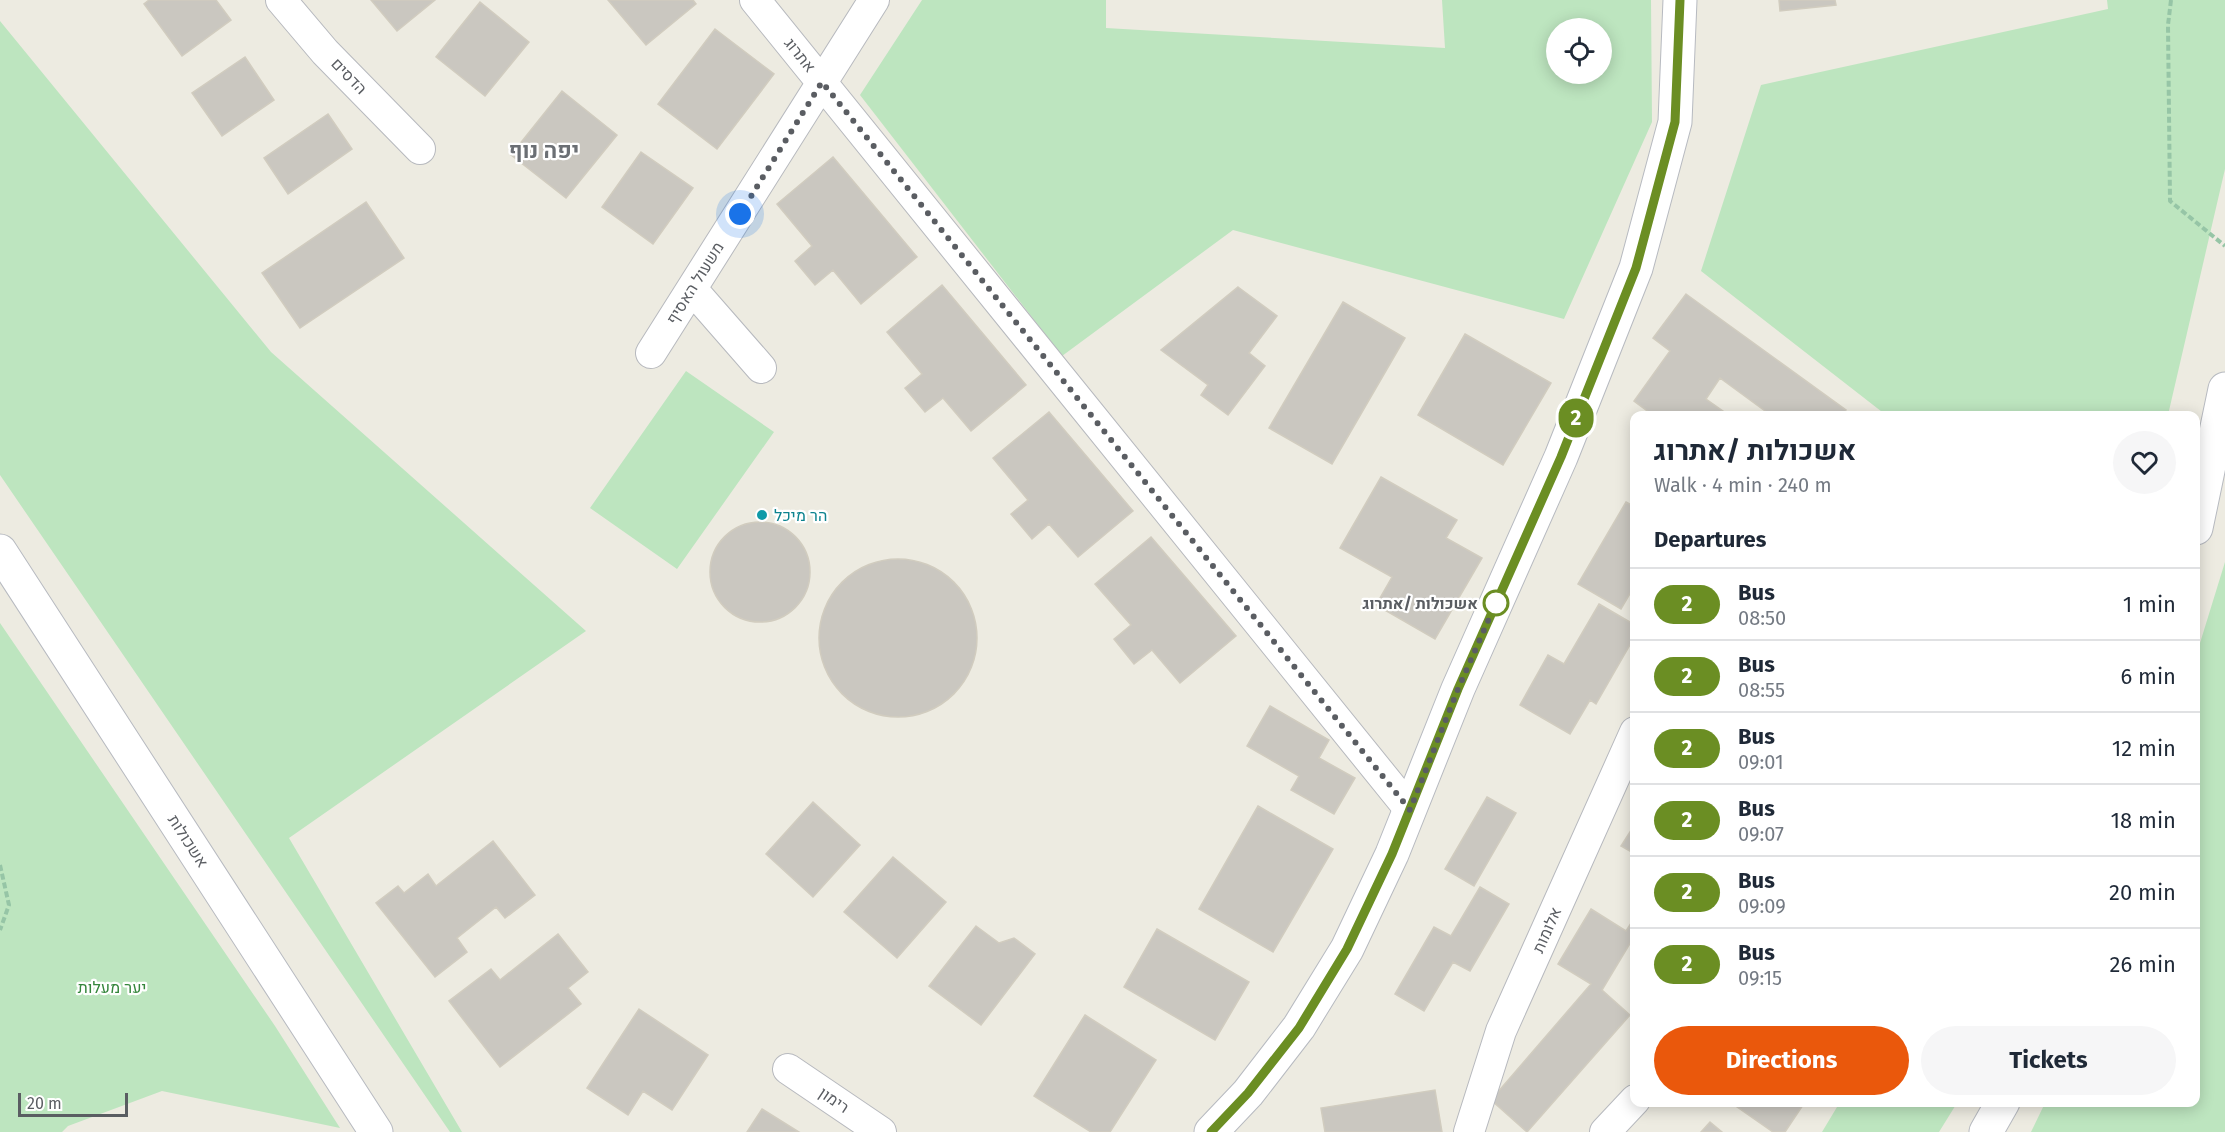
<!DOCTYPE html>
<html lang="en">
<head>
<meta charset="utf-8">
<style>
  body { margin:0; font-family:"Fira Sans",Heebo,sans-serif; background:#f6f6f7; color:#1f2937; height:100vh; display:flex; flex-direction:column; font-size:22px; white-space:nowrap }
  * { box-sizing:border-box; margin:0 }
  p { font-size:20px; color:#747a83 }
  .icon { flex:none; width:33px; height:33px; fill:none; stroke:currentColor; stroke-width:2; stroke-linecap:round; stroke-linejoin:round }
  .map { position:relative; flex:1; overflow:hidden }
  .side { position:absolute; left:1630px; top:411px; width:570px; height:696px; display:flex; flex-direction:column; background:#fff; border-radius:12px; box-shadow:0 3px 15px #0003 }
  .side>* { flex:none }
  .badge { padding:0 12px; border-radius:20px; font-size:21px; line-height:39px }
  .controls { position:absolute; left:1546px; top:18px; display:grid; gap:12px }
  .controls a { display:grid; place-items:center; width:66px; height:66px; border-radius:50%; background:#fff; box-shadow:0 3px 15px #0003; font-size:30px }
  .scale { position:absolute; left:18px; bottom:15px; width:110px; box-sizing:border-box; padding-left:6px; border:3px solid #5a5d62; border-top:0; font-size:16px; line-height:21px; white-space:nowrap; color:#5a5d62; -webkit-text-stroke:4px #fff; paint-order:stroke }
  .you { position:absolute; width:30px; height:30px; margin:-15px; border:4px solid #fff; border-radius:50%; background:#1a73e8; box-shadow:0 0 0 9px #1a73e833 }
  .map>.badge { position:absolute; translate:-50% -50%; box-shadow:0 0 0 3px #fff }
  h2 { padding:0 24px; font-size:22px; line-height:54px }
  .round { display:grid; place-items:center; flex:none; width:63px; height:63px; border-radius:32px; background:#f6f6f7 }
  .head { display:flex; align-items:center; justify-content:space-between; height:102px; padding:0 24px }
  h1 { font-size:28px; font-weight:700; line-height:45px }
  .button { display:flex; gap:12px; margin-top:auto; padding:12px 24px }
  .button a { flex:1; height:69px; border-radius:36px; background:#ea580c; color:#fff; font-size:24px; font-weight:700; line-height:69px; text-align:center }
  .button a+a { background:#f6f6f7; color:#1f2937 }
  ul { padding:0; list-style:none }
  li { display:flex; align-items:center; gap:18px; height:72px; padding:0 24px; border-top:2px solid #e0e1e3 }
  li div { flex:1 }
  li b { display:block; font-size:22px }
  li em { font-style:normal }
  li .badge { min-width:66px; font-weight:700; text-align:center }
  .map>svg:first-child { display:block }
  .green { fill:#bde5bf; fill-rule:evenodd }
  .building { fill:#cac7c0; stroke:#d1ccbf; stroke-width:1.5 }
  .lines { fill:none; stroke-linecap:round; stroke-linejoin:round }
  .street-casing { stroke:#b7b9be; stroke-width:32 }
  .secondary-casing { stroke:#b7bac0; stroke-width:35 }
  .path { stroke:#96c5a6; stroke-width:4; stroke-dasharray:6 3; stroke-linecap:butt }
  .street { stroke:#fff; stroke-width:30 }
  .secondary { stroke:#fff; stroke-width:33 }
  .line-casing { stroke:#fff; stroke-width:14 }
  .line { stroke:#6b8e23; stroke-width:9 }
  .walk { stroke:#5a5d62; stroke-width:6; stroke-dasharray:0 10.8 }
  .culture-dot { fill:#0f9aa8; stroke:#fff; stroke-width:2 }
  .stop-dot { fill:#fff; stroke:#6b8e23; stroke-width:3 }
  .labels { text-anchor:middle; dominant-baseline:central; stroke-width:4.5; stroke-linejoin:round; paint-order:stroke }
  .street-label { font-size:16px; fill:#5a5d62; stroke:#fff }
  .culture-label { font-size:16px; fill:#0d838f; stroke:#fff; text-anchor:start }
  .stop-label { font-size:16px; font-weight:bold; fill:#5a5d62; stroke:#fff; text-anchor:end }
  .park-label { font-size:16px; fill:#35863c; stroke:#fff }
  .district-label { font-size:22px; font-weight:bold; fill:#6b6f74; stroke:#fff }
</style>
</head>
<body>
<div class="map">
<svg width="2225" height="1132" viewBox="0 0 2225 1132">
  <rect width="100%" height="100%" fill="#edebe1"/>
  <path class="green" d="M922,0H1106V28L1445,48L1442,0H1651L1652,122L1564,319L1233,230L1062,356L860,95ZM1557,28H1602V74H1557Z
    M2107,0H2225V169L2168,415H1886L1701,271L1761,85L2108,9Z
    M0,21L271,352L586,631L289,838L462,1132H450L0,475Z
    M686,371L774,432L677,569L590,508Z
    M2225,562V1132H2031L2045,1103L2196,1102V656Z
    M0,623L275,1026L340,1128L162,1091L68,1126L62,1132H0Z
    M1840,1102H1957V1103L1939,1132H1822Z"/>
  <path class="building" d="M149,0H216L231,20L182,56L144,4Z
    M371,0H435L397,31Z
    M608,0H693L696,4L646,45Z
    M1779,0H1835L1836,5L1780,11Z
    M480,2L529,42L485,96L436,57Z
    M715,29L774,74L717,149L658,104Z
    M245,57L274,100L222,136L192,93Z
    M562,91L617,135L566,198L511,155Z
    M328,114L352,149L288,194L264,158Z
    M641,152L693,188L653,244L602,207Z
    M833,157L917,257L861,304L833,270L815,285L795,261L812,246L777,204Z
    M366,202L404,258L300,328L262,273Z
    M942,285L1026,385L971,431L943,398L925,412L905,388L922,374L887,332Z
    M1238,287L1277,316L1249,353L1265,366L1228,415L1201,395L1208,385L1161,350Z
    M1686,294L1846,410L1842,416H1772L1720,378L1706,399L1730,416H1654L1634,401L1670,351L1653,338Z
    M1343,302L1405,338L1332,464L1269,428Z
    M1465,334L1551,383L1503,465L1418,415Z
    M1049,412L1133,511L1078,557L1049,524L1032,539L1011,514L1028,500L993,458Z
    M1381,477L1457,520L1446,538L1482,558L1435,639L1376,605L1392,577L1340,548Z
    M1626,502L1635,507V585L1621,609L1578,584Z
    M710 572a50 50 0 1 1 100 0a50 50 0 1 1-100 0Z
    M1151,537L1236,636L1180,683L1152,650L1134,664L1114,639L1131,625L1095,584Z
    M819 638a79 79 0 1 1 158 0a79 79 0 1 1-158 0Z
    M1599,604L1635,625V636L1596,704L1590,700L1570,734L1520,705L1548,655L1564,664Z
    M1270,706L1329,740L1319,758L1355,778L1334,814L1291,790L1299,776L1247,746Z
    M1487,797L1516,813L1474,886L1445,869Z
    M813,802L860,845L813,897L766,854Z
    M1258,806L1333,849L1273,952L1199,909Z
    M1635,824V854L1621,846Z
    M493,841L535,895L505,918L496,907L457,938L467,952L435,977L376,903L398,886L404,893L428,874L436,886Z
    M893,857L946,902L897,958L844,912Z
    M1480,887L1509,904L1470,971L1453,962L1424,1011L1395,994L1434,927L1451,936Z
    M1591,909L1626,931L1635,917V942L1632,940L1602,990L1630,1015L1527,1132L1491,1100L1591,984L1558,964Z
    M976,926L999,943L1014,938L1035,954L981,1025L929,986Z
    M1157,929L1249,982L1215,1040L1124,987Z
    M558,934L588,972L568,988L581,1004L500,1067L449,1001L491,969L500,980Z
    M639,1009L708,1055L672,1110L643,1091L628,1115L587,1088Z
    M1085,1015L1156,1060L1110,1132H1091L1034,1096Z
    M1435,1090L1442,1132H1325L1321,1108Z
    M1730,1102H1805L1785,1132H1773Z
    M762,1109L799,1132H747Z
    M1710,1122L1722,1132H1701Z"/>
  <g class="lines">
    <g class="street-casing">
      <path id="street" d="M281,0L325,52L420,149
        M755,0L1410,810
        M692,289L761,368
        M651,353L874,0
        M788,1069L881,1132
        M1469,1132L1501,1031L1635,732
        M1605,1132L1635,1100"/>
    </g>
    <g class="secondary-casing">
      <path id="secondary" d="M2196,528L2225,389
        M0,551L376,1132
        M1211,1132L1248,1093L1299,1027L1347,949L1392,854L1458,689L1561,457L1636,268L1675,122L1680,0
        M1986,1132L2003,1102"/>
    </g>
    <path class="path" d="M2171,0L2168,25L2170,201L2225,246
      M0,865L9,905L0,930"/>
    <use href="#street" class="street"/>
    <use href="#secondary" class="secondary"/>
  </g>
  <g class="lines">
    <g class="line-casing">
      <path id="line" d="M1211,1132L1248,1093L1299,1028L1347,949L1392,854L1458,689L1561,457L1636,268L1675,122L1680,0"/>
    </g>
    <use href="#line" class="line"/>
    <path class="walk" d="M740,214L822,82L1410,810L1458,689L1496,603"/>
  </g>
  <circle class="culture-dot" cx="762" cy="515" r="6"/>
  <circle class="stop-dot" cx="1496" cy="603" r="12"/>
  <g class="labels">
    <g class="street-label">
      <text transform="translate(800 55) rotate(51)">אתרוג</text>
      <text transform="translate(349 76) rotate(46)">הדסים</text>
      <text transform="translate(695 283) rotate(-58)">משעול האסיף</text>
      <text transform="translate(188 841) rotate(57)">אשכולות</text>
      <text transform="translate(1547 930) rotate(-66)">אלומות</text>
      <text transform="translate(834 1100) rotate(34)">רימון</text>
    </g>
    <g class="culture-label">
      <text x="774" y="515">הר מיכל</text>
    </g>
    <g class="stop-label">
      <text x="1478" y="603">אשכולות /אתרוג</text>
    </g>
    <g class="park-label">
      <text x="112" y="987">יער מעלות</text>
    </g>
    <g class="district-label">
      <text x="544" y="150">יפה נוף</text>
    </g>
  </g>
</svg>
<div class="controls">
<a><svg class="icon" aria-label="locate" viewBox="0 0 24 24"><circle cx="12" cy="12" r="6"/><path d="M12 2v4M12 18v4M2 12h4M18 12h4"/></svg></a>
</div>
<div class="scale">20 m</div>
<div class="you" style="left:740px;top:214px"></div>
<b class="badge" style="left:1576px;top:418px;background:#6b8e23;color:#fff">2</b>
<section class="side">
<div class="head"><div><h1>אשכולות /אתרוג</h1><p>Walk · 4 min · 240 m</p></div><a class="round"><svg class="icon" aria-label="heart" viewBox="0 0 24 24"><path d="M12 20l-8-8c-3-5 5-10 8-4 3-6 11-1 8 4z"/></svg></a></div>
<h2>Departures</h2>
<ul>
<li><span class="badge" style="background:#6b8e23;color:#fff">2</span><div><b>Bus</b><p>08:50</p></div><em>1 min</em></li>
<li><span class="badge" style="background:#6b8e23;color:#fff">2</span><div><b>Bus</b><p>08:55</p></div><em>6 min</em></li>
<li><span class="badge" style="background:#6b8e23;color:#fff">2</span><div><b>Bus</b><p>09:01</p></div><em>12 min</em></li>
<li><span class="badge" style="background:#6b8e23;color:#fff">2</span><div><b>Bus</b><p>09:07</p></div><em>18 min</em></li>
<li><span class="badge" style="background:#6b8e23;color:#fff">2</span><div><b>Bus</b><p>09:09</p></div><em>20 min</em></li>
<li><span class="badge" style="background:#6b8e23;color:#fff">2</span><div><b>Bus</b><p>09:15</p></div><em>26 min</em></li>
</ul>
<div class="button"><a>Directions</a><a>Tickets</a></div>
</section>
</div>
</body>
</html>
